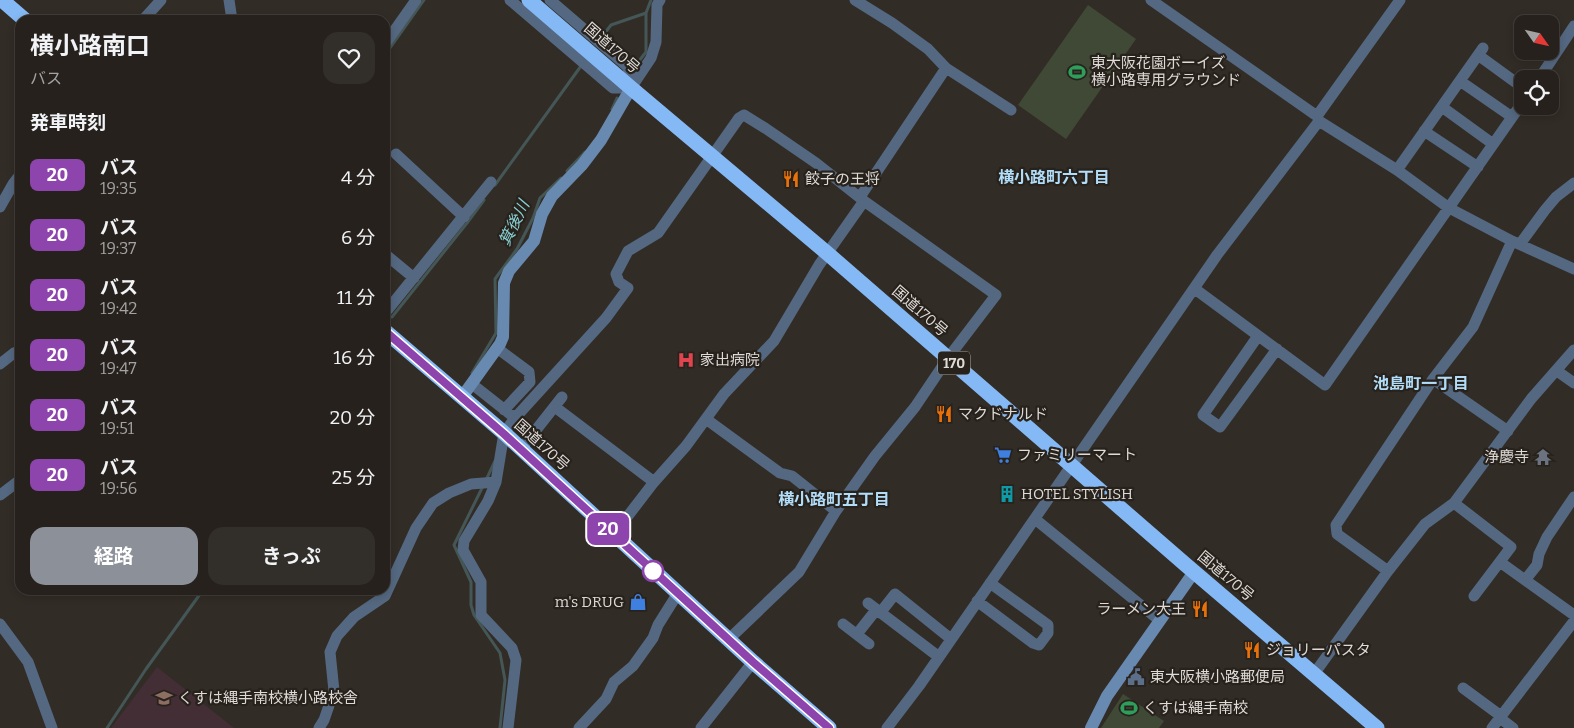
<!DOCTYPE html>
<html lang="ja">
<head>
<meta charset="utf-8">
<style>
  body { margin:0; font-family:Bitter,"Noto Sans JP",serif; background:#322e29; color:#f1f3f6; height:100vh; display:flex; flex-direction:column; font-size:19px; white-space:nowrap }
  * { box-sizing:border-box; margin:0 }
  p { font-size:16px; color:#a4a3a3 }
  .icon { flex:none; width:28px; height:28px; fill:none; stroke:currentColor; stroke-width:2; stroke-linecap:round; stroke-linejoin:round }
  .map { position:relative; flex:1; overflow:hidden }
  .sheet { position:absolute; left:15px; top:15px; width:375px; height:580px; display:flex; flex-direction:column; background:#26211c; border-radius:15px; box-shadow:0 2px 8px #0003,0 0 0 1px #423e3b }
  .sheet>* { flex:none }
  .badge { padding:0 10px; border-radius:8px; font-size:18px; line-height:32px }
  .needle { width:32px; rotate:124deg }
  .fabs { position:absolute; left:1514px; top:15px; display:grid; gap:10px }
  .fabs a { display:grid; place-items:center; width:45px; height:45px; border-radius:10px; background:#26211c; box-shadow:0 2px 8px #0003,0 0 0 1px #423e3b; font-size:25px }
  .map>.badge { position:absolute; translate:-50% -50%; box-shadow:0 0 0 2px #fff }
  h2 { padding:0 15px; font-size:19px; line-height:45px }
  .round { display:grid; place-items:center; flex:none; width:52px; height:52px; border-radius:15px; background:#322e29 }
  .summary { display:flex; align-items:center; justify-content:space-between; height:85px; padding:0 15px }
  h1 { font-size:24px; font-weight:700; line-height:38px }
  .action { display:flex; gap:10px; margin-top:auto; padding:10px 15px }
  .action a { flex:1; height:58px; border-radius:15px; background:#8c9099; color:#fff; font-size:20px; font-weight:700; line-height:58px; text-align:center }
  .action a+a { background:#322e29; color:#f1f3f6 }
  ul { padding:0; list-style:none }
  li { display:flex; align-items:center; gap:15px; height:60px; padding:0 15px }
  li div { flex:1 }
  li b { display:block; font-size:19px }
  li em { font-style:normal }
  li .badge { min-width:55px; font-weight:700; text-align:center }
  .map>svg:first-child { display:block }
  .education { fill:#422e34 }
  .green { fill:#404836 }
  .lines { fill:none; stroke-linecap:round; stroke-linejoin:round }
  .stream { stroke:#445656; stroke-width:3 }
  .street { stroke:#546881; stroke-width:11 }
  .secondary { stroke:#6889b0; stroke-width:12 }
  .highway { stroke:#85b9f5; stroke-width:15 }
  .line-casing { stroke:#fff; stroke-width:11 }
  .line { stroke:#8e44ad; stroke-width:8 }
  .stop-dot { fill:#fff; stroke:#8e44ad; stroke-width:2.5 }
  .labels { text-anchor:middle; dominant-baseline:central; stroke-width:4.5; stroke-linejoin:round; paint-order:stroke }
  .shield { fill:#28221c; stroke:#a7a39e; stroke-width:1 }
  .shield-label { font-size:14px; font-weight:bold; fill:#dedad6 }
  .street-label { font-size:15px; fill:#dedad6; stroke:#28221c }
  .poi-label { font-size:15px; fill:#dedad6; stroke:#28221c; text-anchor:start }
  .neighbourhood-label { font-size:16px; font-weight:bold; fill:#b1ddf9; stroke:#28221c }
  .water-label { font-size:16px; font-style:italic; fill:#88d0d4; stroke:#28221c }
</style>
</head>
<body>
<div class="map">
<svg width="1574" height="728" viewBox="0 0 1574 728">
  <rect width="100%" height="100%" fill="#322c26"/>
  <path class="education" d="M157,667L234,728H111Z"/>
  <path class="green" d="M1088,5L1136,39L1066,139L1018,105Z
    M1123,694L1164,721L1159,728H1101Z"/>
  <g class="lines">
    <path class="stream" d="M601,38L611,25L646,13
      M385,55L424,0
      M635,66L646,52V13L651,0
      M612,109L617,98
      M567,171L585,152
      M495,185L581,66
      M392,317L467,223L484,200
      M472,373L496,333L495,279L517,249L533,218L540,198L561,178
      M486,480L495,461
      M483,486L454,545L471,582V605L474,615L500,653L505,680L500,728
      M107,728L146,669L203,590"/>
    <path class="street" d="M229,0L232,20
      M510,0L613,88H631
      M550,0L628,67L631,88
      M855,0L892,23L928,49L946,68L1011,110
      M1151,0L1317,116L1319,121L1397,170L1449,208L1512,241L1574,269
      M143,20L161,0
      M385,44L416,0
      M1478,55L1522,87
      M1539,79L1574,26
      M1460,81L1512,117
      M631,88L651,58L656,42L657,5L660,0
      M1442,107L1493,144
      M1317,116L1400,0
      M1424,131L1478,167
      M396,154L464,217
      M1397,170L1483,48
      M860,197L946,68
      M0,207L13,184L20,175
      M1520,244L1545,210L1556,197L1574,183
      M385,254L414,278
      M1195,289L1325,385L1522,103
      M385,313L491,182
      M1258,336L1203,415L1220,427L1277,349
      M497,348L529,372L530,382L504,410
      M0,364L14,353L20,351
      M1557,371L1574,383
      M1433,379L1508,431
      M472,384L515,418L504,433L496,482L488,501L464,541L463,550L481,582V615L512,648L516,660L508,728
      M555,407L654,482
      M515,418L606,318L628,288L619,282L616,274L628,251L658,233L739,118L744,115L765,128L816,163L864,201L996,295L948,358L915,407L875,456L836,511L799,572L728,640
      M706,419L780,473L792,476L836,511
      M521,449L562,397
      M0,495L20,480
      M1574,497L1547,537L1539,554L1537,565L1525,580L1574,615
      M1454,503L1511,547L1474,596
      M1035,519L1159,620
      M614,534L654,482L686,446L724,394L774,341L819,265L864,201
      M1500,562L1525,580
      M1388,571L1337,534L1336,525L1433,379L1473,327L1512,241
      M977,601L1033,643L1039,645L1048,633V625L990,583
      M868,603L939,657
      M880,613L895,594L951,639
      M0,624L28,662L52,728
      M843,624L869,644
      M857,634L876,610
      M1314,674L1388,571L1425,524L1454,503L1531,399L1574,350
      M1463,688L1501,716
      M1500,718L1513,728
      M319,728L324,720L334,691L330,652L337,636L354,617L385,596L416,528L433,503L449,493L471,484L496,482
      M579,728L606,699L614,682L633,666L653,638L658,625L678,593
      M701,728L753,662
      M887,728L919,686L1217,255L1319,121
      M1492,728L1574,621"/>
    <path class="secondary" d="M462,397L500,344L503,337L504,283L509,271L534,241L542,214L552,196L582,165L601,140L631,88
      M1091,728L1107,696L1194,572"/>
    <path class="highway" d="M2,0L25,20
      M529,0L631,88L827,253L1186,565L1377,728
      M385,331L504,433L753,662L829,728"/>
  </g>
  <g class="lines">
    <g class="line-casing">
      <path id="line" d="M385,331L504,434L753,662L829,728"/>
    </g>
    <use href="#line" class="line"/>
  </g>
  <defs>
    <g id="stadium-bare" transform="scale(1.35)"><path d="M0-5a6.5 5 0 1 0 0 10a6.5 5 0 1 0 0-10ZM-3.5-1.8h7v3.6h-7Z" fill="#2e9e5b" stroke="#28221c" stroke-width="2.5" paint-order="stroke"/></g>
    <g id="restaurant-bare" transform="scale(1.35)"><path d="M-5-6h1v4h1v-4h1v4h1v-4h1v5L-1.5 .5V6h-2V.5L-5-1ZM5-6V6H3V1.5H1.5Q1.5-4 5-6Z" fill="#e8710a" stroke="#28221c" stroke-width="2.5" paint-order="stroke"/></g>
    <g id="hospital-bare" transform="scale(1.35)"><path d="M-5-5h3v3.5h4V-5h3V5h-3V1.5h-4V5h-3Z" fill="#e0444e" stroke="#28221c" stroke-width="2.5" paint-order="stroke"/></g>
    <g id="supermarket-bare" transform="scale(1.35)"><path d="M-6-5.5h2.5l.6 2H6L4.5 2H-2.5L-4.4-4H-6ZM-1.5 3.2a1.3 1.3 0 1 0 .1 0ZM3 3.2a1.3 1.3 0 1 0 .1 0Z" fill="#3f7fe0" stroke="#28221c" stroke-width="2.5" paint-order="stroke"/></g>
    <g id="temple-bare" transform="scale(1.35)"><path d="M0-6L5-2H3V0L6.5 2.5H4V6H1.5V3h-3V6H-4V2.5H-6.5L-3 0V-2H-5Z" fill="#6b7280" stroke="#28221c" stroke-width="2.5" paint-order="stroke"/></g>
    <g id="building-bare" transform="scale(1.35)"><path d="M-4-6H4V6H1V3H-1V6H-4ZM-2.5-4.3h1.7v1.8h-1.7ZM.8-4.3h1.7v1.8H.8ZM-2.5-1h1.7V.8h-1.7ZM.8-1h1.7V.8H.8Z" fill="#0f9aa8" stroke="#28221c" stroke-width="2.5" paint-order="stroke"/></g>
    <g id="shop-bare" transform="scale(1.35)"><path d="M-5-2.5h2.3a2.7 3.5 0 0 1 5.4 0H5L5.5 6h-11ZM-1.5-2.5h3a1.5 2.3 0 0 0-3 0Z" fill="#3f7fe0" stroke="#28221c" stroke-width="2.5" paint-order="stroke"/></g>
    <g id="civic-bare" transform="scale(1.35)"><path d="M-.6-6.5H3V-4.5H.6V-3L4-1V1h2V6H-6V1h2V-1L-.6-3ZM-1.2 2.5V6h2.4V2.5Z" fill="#5c6f8a" stroke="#28221c" stroke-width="2.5" paint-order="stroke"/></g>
    <g id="school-bare" transform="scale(1.35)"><path d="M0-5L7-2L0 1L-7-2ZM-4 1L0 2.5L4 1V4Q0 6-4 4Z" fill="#8d6e63" stroke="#28221c" stroke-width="2.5" paint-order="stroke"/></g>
  </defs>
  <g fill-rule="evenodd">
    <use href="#stadium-bare" x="1077" y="72"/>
    <use href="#restaurant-bare" x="791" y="179"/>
    <use href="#hospital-bare" x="686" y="360"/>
    <use href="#restaurant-bare" x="944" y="414"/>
    <use href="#supermarket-bare" x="1003" y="455"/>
    <use href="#temple-bare" x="1543" y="457"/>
    <use href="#building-bare" x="1007" y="494"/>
    <use href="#shop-bare" x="638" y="602"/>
    <use href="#restaurant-bare" x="1200" y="609"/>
    <use href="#restaurant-bare" x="1252" y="650"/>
    <use href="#civic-bare" x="1136" y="677"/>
    <use href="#school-bare" x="164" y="698"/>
    <use href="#stadium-bare" x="1129" y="708"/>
  </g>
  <circle class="stop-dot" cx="653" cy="571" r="10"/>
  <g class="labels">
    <rect class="shield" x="938" y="351.5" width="32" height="23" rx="4"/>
    <g class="shield-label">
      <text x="954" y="363">170</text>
    </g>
    <g class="street-label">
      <text transform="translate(612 48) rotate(41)">国道170号</text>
      <text transform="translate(920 311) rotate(41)">国道170号</text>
      <text transform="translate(542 445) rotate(42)">国道170号</text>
      <text transform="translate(1226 576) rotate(40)">国道170号</text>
    </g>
    <g class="poi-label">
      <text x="1091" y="63">東大阪花園ボーイズ<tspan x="1091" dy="17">横小路専用グラウンド</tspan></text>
      <text x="805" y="179">餃子の王将</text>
      <text x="700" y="360">家出病院</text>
      <text x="958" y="414">マクドナルド</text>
      <text x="1017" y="455">ファミリーマート</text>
      <text x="1529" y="457" text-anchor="end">浄慶寺</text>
      <text x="1021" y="494">HOTEL STYLISH</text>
      <text x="624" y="602" text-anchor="end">m's DRUG</text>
      <text x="1186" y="609" text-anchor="end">ラーメン大王</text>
      <text x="1266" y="650">ジョリーパスタ</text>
      <text x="1150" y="677">東大阪横小路郵便局</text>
      <text x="178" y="698">くすは縄手南校横小路校舎</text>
      <text x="1143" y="708">くすは縄手南校</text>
    </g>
    <g class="neighbourhood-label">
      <text x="1054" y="177">横小路町六丁目</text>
      <text x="1421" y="383">池島町一丁目</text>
      <text x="834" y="499">横小路町五丁目</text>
    </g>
    <g class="water-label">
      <text transform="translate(514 223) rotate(-64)">箕後川</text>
    </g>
  </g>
</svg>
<div class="fabs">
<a><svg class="needle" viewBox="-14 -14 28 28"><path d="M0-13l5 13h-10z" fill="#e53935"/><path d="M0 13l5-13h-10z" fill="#a4a3a3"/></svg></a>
<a><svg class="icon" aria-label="locate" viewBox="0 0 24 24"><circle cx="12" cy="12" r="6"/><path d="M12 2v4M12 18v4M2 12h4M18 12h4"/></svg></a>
</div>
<b class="badge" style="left:608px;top:529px;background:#8e44ad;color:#fff">20</b>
<section class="sheet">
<div class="summary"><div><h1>横小路南口</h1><p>バス</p></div><a class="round"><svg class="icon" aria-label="heart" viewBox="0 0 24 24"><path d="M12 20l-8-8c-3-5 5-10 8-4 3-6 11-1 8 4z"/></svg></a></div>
<h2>発車時刻</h2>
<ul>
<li><span class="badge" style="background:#8e44ad;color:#fff">20</span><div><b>バス</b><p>19:35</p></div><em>4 分</em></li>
<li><span class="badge" style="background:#8e44ad;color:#fff">20</span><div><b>バス</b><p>19:37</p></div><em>6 分</em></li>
<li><span class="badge" style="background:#8e44ad;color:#fff">20</span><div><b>バス</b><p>19:42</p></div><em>11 分</em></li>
<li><span class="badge" style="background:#8e44ad;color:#fff">20</span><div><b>バス</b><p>19:47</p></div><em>16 分</em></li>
<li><span class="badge" style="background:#8e44ad;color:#fff">20</span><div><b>バス</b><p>19:51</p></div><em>20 分</em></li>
<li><span class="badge" style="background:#8e44ad;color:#fff">20</span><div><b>バス</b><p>19:56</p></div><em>25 分</em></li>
</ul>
<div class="action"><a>経路</a><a>きっぷ</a></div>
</section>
</div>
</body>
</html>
